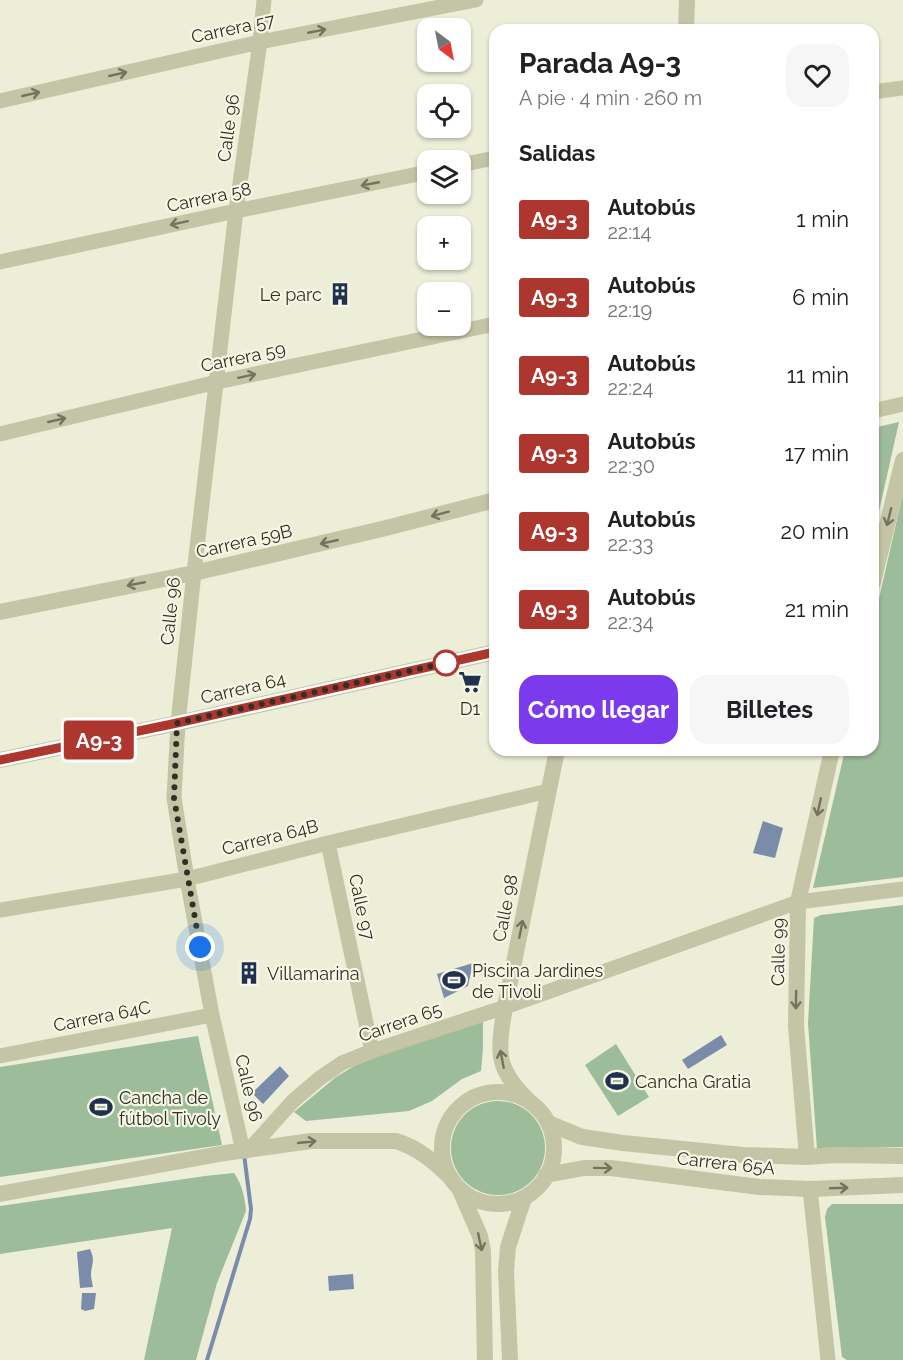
<!DOCTYPE html>
<html lang="es">
<head>
<meta charset="utf-8">
<style>
  body { margin:0; font-family:Raleway,sans-serif; background:#f6f6f6; color:#202124; height:100vh; display:flex; flex-direction:column; font-size:22px; white-space:nowrap }
  * { box-sizing:border-box; margin:0 }
  p { font-size:20px; color:#757577 }
  .icon { flex:none; width:33px; height:33px; fill:none; stroke:currentColor; stroke-width:2; stroke-linecap:round; stroke-linejoin:round }
  .map { position:relative; flex:1; overflow:hidden }
  .side { position:absolute; left:489px; top:24px; width:390px; height:732px; display:flex; flex-direction:column; background:#fff; border-radius:18px; box-shadow:0 2px 4px #0004 }
  .side>* { flex:none }
  .badge { padding:0 12px; border-radius:4px; font-size:21px; line-height:39px }
  .needle { width:39px; rotate:148deg }
  .buttons { position:absolute; left:417px; top:18px; display:grid; gap:12px }
  .buttons a { display:grid; place-items:center; width:54px; height:54px; border-radius:12px; background:#fff; box-shadow:0 2px 4px #0004; font-size:30px }
  .you { position:absolute; width:30px; height:30px; margin:-15px; border:4px solid #fff; border-radius:50%; background:#1a73e8; box-shadow:0 0 0 9px #1a73e833 }
  .map>.badge { position:absolute; translate:-50% -50%; box-shadow:0 0 0 3px #fff }
  h2 { padding:0 30px; font-size:22px; line-height:54px }
  .round { display:grid; place-items:center; flex:none; width:63px; height:63px; border-radius:18px; background:#f6f6f6 }
  .head { display:flex; align-items:center; justify-content:space-between; height:102px; padding:0 30px }
  h1 { font-size:28px; font-weight:700; line-height:45px }
  .action { display:flex; gap:12px; margin-top:auto; padding:12px 30px }
  .action a { flex:1; height:69px; border-radius:18px; background:#7c3aed; color:#fff; font-size:24px; font-weight:700; line-height:69px; text-align:center }
  .action a+a { background:#f6f6f6; color:#202124 }
  ul { padding:0; list-style:none }
  li { display:flex; align-items:center; gap:18px; height:78px; padding:0 30px }
  li div { flex:1 }
  li b { display:block; font-size:22px }
  li em { font-style:normal }
  li .badge { min-width:66px; font-weight:700; text-align:center }
  .map>svg:first-child { display:block }
  .green { fill:#9dbc9a }
  .water { fill:#7a8ca9 }
  .lines { fill:none; stroke-linecap:round; stroke-linejoin:round }
  .stream { stroke:#7a8ca9; stroke-width:4 }
  .minor { stroke:#c4c5a6; stroke-width:15 }
  .tertiary { stroke:#c4c5a6; stroke-width:16 }
  .oneway { stroke:#747360 }
  .line-casing { stroke:#fff; stroke-width:14 }
  .line { stroke:#ad372e; stroke-width:9 }
  .walk { stroke:#323026; stroke-width:6; stroke-dasharray:0 10.8 }
  .stop-dot { fill:#fff; stroke:#ad372e; stroke-width:3 }
  .labels { text-anchor:middle; dominant-baseline:central; stroke-width:4.5; stroke-linejoin:round; paint-order:stroke }
  .street-label { font-size:18px; fill:#323026; stroke:#f5f7e4 }
  .poi-label { font-size:18px; fill:#323026; stroke:#f5f7e4; text-anchor:start }
</style>
</head>
<body>
<div class="map">
<svg width="903" height="1360" viewBox="0 0 903 1360">
  <rect width="100%" height="100%" fill="#eceed8"/>
  <path class="green" d="M899,422L873,538V428Z
    M903,493V877L813,888L845,750H873V625Z
    M903,905V1147L817,1149L808,1023L814,918L821,915Z
    M483,1021V1048L481,1071L462,1079L432,1101L409,1111L306,1121L294,1112L336,1077L356,1065L413,1043Z
    M198,1036L222,1145L0,1177V1067Z
    M616,1044L649,1097L618,1116L585,1065Z
    M451 1148a47 47 0 1 1 94 0a47 47 0 1 1-94 0Z
    M234,1173C242,1184 245,1198 246,1211L217,1283L196,1360H144L172,1228L0,1254V1206L205,1176Z
    M832,1204H903V1360H847L842,1357L825,1217L827,1209Z"/>
  <path class="water" d="M763,821L783,828L775,858L753,853Z
    M473,963L468,986L444,998L437,974Z
    M721,1035L727,1045L688,1069L682,1060Z
    M280,1066L289,1076L263,1104L252,1093Z
    M90,1249C96,1263 91,1263 91,1276C91,1277 93,1286 93,1287L80,1288L77,1252Z
    M353,1274L354,1289L329,1291L328,1276Z
    M82,1293H96L94,1309L85,1311L81,1309Z"/>
  <g class="lines">
    <path class="stream" d="M207,1360L250,1219L251,1209L244,1154"/>
    <path class="minor" d="M873,92L903,88
      M0,101L260,42L476,0
      M460,165L495,158
      M0,262L236,211L428,172
      M873,411L903,404
      M0,434L217,382L495,324
      M328,843L372,1051
      M0,910L187,879L328,843L548,791
      M0,1056L212,1015
      M249,1150L293,1101L320,1078L342,1063L372,1051L505,1007L798,902L903,889
      M243,1151L212,1015L187,879L174,798L178,723L194,573L236,211L260,42L264,0
      M810,1189L828,1360"/>
    <path class="tertiary" d="M686,30L687,0
      M873,582L903,460
      M0,612L194,573L386,528L495,500
      M0,760L178,723L495,652
      M442 1148a56 56 0 1 1 112 0a56 56 0 1 1-112 0Z
      M529,1101C494,1068 498,1051 505,1007L557,750
      M548,1123L582,1137L623,1143L743,1155L807,1157L836,1155L903,1156
      M807,1157L796,1026L798,902L832,750
      M546,1175L584,1168H611L759,1187L810,1189L903,1185
      M459,1188L480,1236L483,1251L485,1360
      M0,1194L225,1153L311,1141H396C419,1148 434,1162 451,1178
      M510,1360L506,1271L508,1247L524,1198"/>
  </g>
  <defs><path id="oneway-shaft" d="M-6 0H5M1.5-3L5.5 0L1.5 3" fill="none" stroke-width="1.6" stroke-linecap="round" stroke-linejoin="round" transform="scale(1.5)"/></defs>
  <g class="oneway">
    <use href="#oneway-shaft" transform="translate(317 31) rotate(-11)"/>
    <use href="#oneway-shaft" transform="translate(118 74) rotate(-13)"/>
    <use href="#oneway-shaft" transform="translate(31 94) rotate(-13)"/>
    <use href="#oneway-shaft" transform="translate(370 184) rotate(169)"/>
    <use href="#oneway-shaft" transform="translate(179 223) rotate(168)"/>
    <use href="#oneway-shaft" transform="translate(247 376) rotate(-12)"/>
    <use href="#oneway-shaft" transform="translate(57 420) rotate(-13)"/>
    <use href="#oneway-shaft" transform="translate(440 514) rotate(165)"/>
    <use href="#oneway-shaft" transform="translate(889 517) rotate(104)"/>
    <use href="#oneway-shaft" transform="translate(329 542) rotate(167)"/>
    <use href="#oneway-shaft" transform="translate(136 584) rotate(169)"/>
    <use href="#oneway-shaft" transform="translate(819 807) rotate(102)"/>
    <use href="#oneway-shaft" transform="translate(521 929) rotate(-79)"/>
    <use href="#oneway-shaft" transform="translate(796 1000) rotate(91)"/>
    <use href="#oneway-shaft" transform="translate(502 1059) rotate(-101)"/>
    <use href="#oneway-shaft" transform="translate(307 1142) rotate(-6)"/>
    <use href="#oneway-shaft" transform="translate(603 1168) rotate(1)"/>
    <use href="#oneway-shaft" transform="translate(839 1188) rotate(-2)"/>
    <use href="#oneway-shaft" transform="translate(480 1242) rotate(78)"/>
  </g>
  <g class="lines">
    <g class="line-casing">
      <path id="line" d="M0,760L177,723L495,652"/>
    </g>
    <use href="#line" class="line"/>
    <path class="walk" d="M200,947L174,798L177,723L450,662L446,663"/>
  </g>
  <defs>
    <g id="building-bare" transform="scale(1.8)"><path d="M-4-6H4V6H1V3H-1V6H-4ZM-2.5-4.3h1.7v1.8h-1.7ZM.8-4.3h1.7v1.8H.8ZM-2.5-1h1.7V.8h-1.7ZM.8-1h1.7V.8H.8Z" fill="#1f314f" stroke="#f5f7e4" stroke-width="2.5" paint-order="stroke"/></g>
    <g id="supermarket-bare" transform="scale(1.8)"><path d="M-6-5.5h2.5l.6 2H6L4.5 2H-2.5L-4.4-4H-6ZM-1.5 3.2a1.3 1.3 0 1 0 .1 0ZM3 3.2a1.3 1.3 0 1 0 .1 0Z" fill="#1f314f" stroke="#f5f7e4" stroke-width="2.5" paint-order="stroke"/></g>
    <g id="stadium-bare" transform="scale(1.8)"><path d="M0-5a6.5 5 0 1 0 0 10a6.5 5 0 1 0 0-10ZM-3.5-1.8h7v3.6h-7Z" fill="#1f314f" stroke="#f5f7e4" stroke-width="2.5" paint-order="stroke"/></g>
  </defs>
  <g fill-rule="evenodd">
    <use href="#building-bare" x="340" y="294"/>
    <use href="#supermarket-bare" x="470" y="682"/>
    <use href="#building-bare" x="249" y="973"/>
    <use href="#stadium-bare" x="454" y="980"/>
    <use href="#stadium-bare" x="617" y="1081"/>
    <use href="#stadium-bare" x="101" y="1107"/>
  </g>
  <circle class="stop-dot" cx="446" cy="663" r="12"/>
  <g class="labels">
    <g class="street-label">
      <text transform="translate(233 28) rotate(-12)">Carrera 57</text>
      <text transform="translate(228 128) rotate(-82)">Calle 96</text>
      <text transform="translate(209 197) rotate(-12)">Carrera 58</text>
      <text transform="translate(243 357) rotate(-12)">Carrera 59</text>
      <text transform="translate(244 541) rotate(-13)">Carrera 59B</text>
      <text transform="translate(170 611) rotate(-84)">Calle 96</text>
      <text transform="translate(243 688) rotate(-13)">Carrera 64</text>
      <text transform="translate(270 837) rotate(-14)">Carrera 64B</text>
      <text transform="translate(362 907) rotate(78)">Calle 97</text>
      <text transform="translate(505 908) rotate(-79)">Calle 98</text>
      <text transform="translate(778 952) rotate(-89)">Calle 99</text>
      <text transform="translate(102 1016) rotate(-11)">Carrera 64C</text>
      <text transform="translate(400 1022) rotate(-19)">Carrera 65</text>
      <text transform="translate(249 1088) rotate(77)">Calle 96</text>
      <text transform="translate(726 1163) rotate(6)">Carrera 65A</text>
    </g>
    <g class="poi-label">
      <text x="322" y="294" text-anchor="end">Le parc</text>
      <text x="470" y="708" text-anchor="middle">D1</text>
      <text x="472" y="970">Piscina Jardines<tspan x="472" dy="21">de Tivoli</tspan></text>
      <text x="267" y="973">Villamarina</text>
      <text x="635" y="1081">Cancha Gratia</text>
      <text x="119" y="1097">Cancha de<tspan x="119" dy="21">fútbol Tivoly</tspan></text>
    </g>
  </g>
</svg>
<div class="buttons">
<a><svg class="needle" viewBox="-14 -14 28 28"><path d="M0-13l5 13h-10z" fill="#e53935"/><path d="M0 13l5-13h-10z" fill="#757577"/></svg></a>
<a><svg class="icon" aria-label="locate" viewBox="0 0 24 24"><circle cx="12" cy="12" r="6"/><path d="M12 2v4M12 18v4M2 12h4M18 12h4"/></svg></a>
<a><svg class="icon" aria-label="layers" viewBox="0 0 24 24"><path d="M12 4l9 5-9 5-9-5zM3 14l9 5 9-5"/></svg></a>
<a>+</a>
<a>−</a>
</div>
<div class="you" style="left:200px;top:947px"></div>
<b class="badge" style="left:99px;top:740px;background:#ad372e;color:#fff">A9-3</b>
<section class="side">
<div class="head"><div><h1>Parada A9-3</h1><p>A pie · 4 min · 260 m</p></div><a class="round"><svg class="icon" aria-label="heart" viewBox="0 0 24 24"><path d="M12 20l-8-8c-3-5 5-10 8-4 3-6 11-1 8 4z"/></svg></a></div>
<h2>Salidas</h2>
<ul>
<li><span class="badge" style="background:#ad372e;color:#fff">A9-3</span><div><b>Autobús</b><p>22:14</p></div><em>1 min</em></li>
<li><span class="badge" style="background:#ad372e;color:#fff">A9-3</span><div><b>Autobús</b><p>22:19</p></div><em>6 min</em></li>
<li><span class="badge" style="background:#ad372e;color:#fff">A9-3</span><div><b>Autobús</b><p>22:24</p></div><em>11 min</em></li>
<li><span class="badge" style="background:#ad372e;color:#fff">A9-3</span><div><b>Autobús</b><p>22:30</p></div><em>17 min</em></li>
<li><span class="badge" style="background:#ad372e;color:#fff">A9-3</span><div><b>Autobús</b><p>22:33</p></div><em>20 min</em></li>
<li><span class="badge" style="background:#ad372e;color:#fff">A9-3</span><div><b>Autobús</b><p>22:34</p></div><em>21 min</em></li>
</ul>
<div class="action"><a>Cómo llegar</a><a>Billetes</a></div>
</section>
</div>
</body>
</html>
